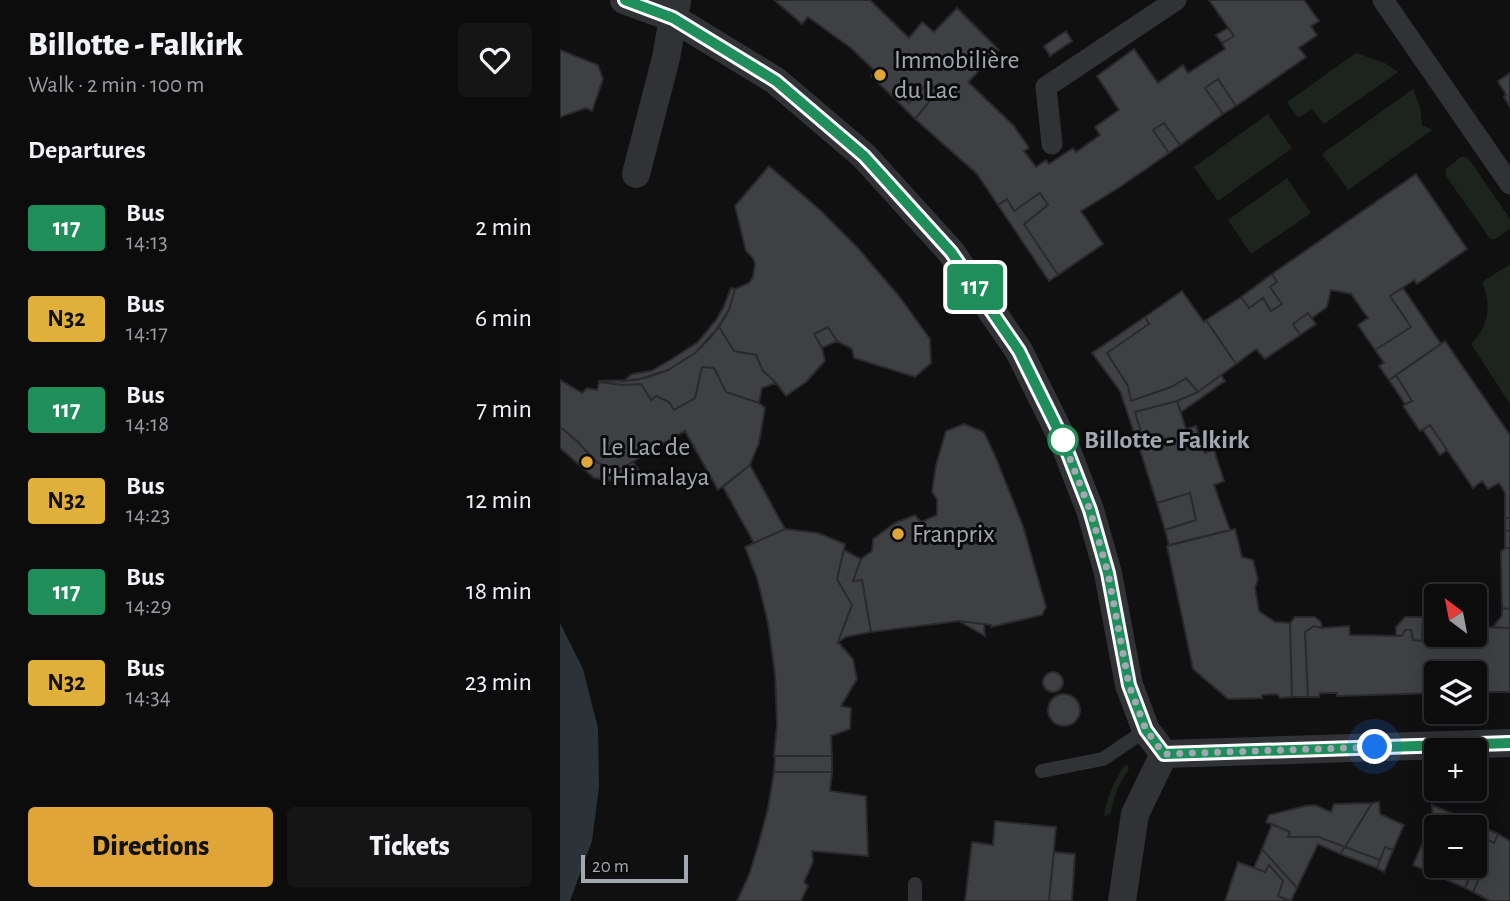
<!DOCTYPE html>
<html lang="en">
<head>
<meta charset="utf-8">
<style>
  body { margin:0; font-family:"Alegreya Sans",sans-serif; background:#151516; color:#f1f3f6; height:100vh; display:flex; flex-direction:column; font-size:26px; white-space:nowrap }
  * { box-sizing:border-box; margin:0 }
  p { font-size:23px; color:#9a9b9d }
  .icon { flex:none; width:38px; height:38px; fill:none; stroke:currentColor; stroke-width:2; stroke-linecap:round; stroke-linejoin:round }
  .map { position:relative; flex:1; overflow:hidden }
  .sheet { display:flex; flex-direction:column; background:#0c0c0d; width:560px }
  .sheet>* { flex:none }
  .badge { padding:0 14px; border-radius:5px; font-size:24px; line-height:46px }
  .needle { width:46px; rotate:328deg }
  .fabs { position:absolute; left:864px; top:584px; display:grid; gap:14px }
  .fabs a { display:grid; place-items:center; width:63px; height:63px; border-radius:7px; background:#0c0c0d; box-shadow:0 4px 18px #0003,0 0 0 2px #2c2c2e; font-size:35px }
  .scale { position:absolute; left:21px; bottom:18px; width:107px; box-sizing:border-box; padding-left:7px; border:4px solid #a2a7b1; border-top:0; font-size:19px; line-height:24px; white-space:nowrap; color:#a2a7b1; -webkit-text-stroke:5px #0b0b0c; paint-order:stroke }
  .you { position:absolute; width:35px; height:35px; margin:-18px; border:5px solid #fff; border-radius:50%; background:#1a73e8; box-shadow:0 0 0 10px #1a73e833 }
  .map>.badge { position:absolute; translate:-50% -50%; box-shadow:0 0 0 4px #fff }
  h2 { padding:0 28px; font-size:26px; line-height:63px }
  .round { display:grid; place-items:center; flex:none; width:74px; height:74px; border-radius:7px; background:#151516 }
  .overview { display:flex; align-items:center; justify-content:space-between; height:119px; padding:0 28px }
  h1 { font-size:33px; font-weight:800; line-height:52px }
  .action { display:flex; gap:14px; margin-top:auto; padding:14px 28px }
  .action a { flex:1; height:80px; border-radius:7px; background:#e0a539; color:#111; font-size:28px; font-weight:800; line-height:80px; text-align:center }
  .action a+a { background:#151516; color:#f1f3f6 }
  ul { padding:0; list-style:none }
  li { display:flex; align-items:center; gap:21px; height:91px; padding:0 28px }
  li div { flex:1 }
  li b { display:block; font-size:26px }
  li em { font-style:normal }
  li .badge { min-width:77px; font-weight:700; text-align:center }
  main { display:flex; flex:1; min-height:0 }
  .map>svg:first-child { display:block }
  .green { fill:#1d231d }
  .water { fill:#2b3238 }
  .building { fill:#3f4044; stroke:#2a2a2d; stroke-width:2 }
  .lines { fill:none; stroke-linecap:round; stroke-linejoin:round }
  .service { stroke:#313236; stroke-width:14 }
  .pedestrian { stroke:#313236; stroke-width:21 }
  .minor { stroke:#313236; stroke-width:28 }
  .line-casing { stroke:#fff; stroke-width:16 }
  .line { stroke:#1f8e5a; stroke-width:10 }
  .walk { stroke:#a2a7b1; stroke-width:7; stroke-dasharray:0 12.6 }
  .poi-dot { fill:#e0a539; stroke:#0b0b0c; stroke-width:2.5 }
  .stop-dot { fill:#fff; stroke:#1f8e5a; stroke-width:3.5 }
  .labels { text-anchor:middle; dominant-baseline:central; stroke-width:6; stroke-linejoin:round; paint-order:stroke }
  .poi-label { font-size:26px; fill:#a2a7b1; stroke:#0b0b0c; text-anchor:start }
  .stop-label { font-size:26px; font-weight:bold; fill:#a2a7b1; stroke:#0b0b0c; text-anchor:start }
</style>
</head>
<body>
<main>
<section class="sheet">
<div class="overview"><div><h1>Billotte - Falkirk</h1><p>Walk · 2 min · 100 m</p></div><a class="round"><svg class="icon" aria-label="heart" viewBox="0 0 24 24"><path d="M12 20l-8-8c-3-5 5-10 8-4 3-6 11-1 8 4z"/></svg></a></div>
<h2>Departures</h2>
<ul>
<li><span class="badge" style="background:#1f8e5a;color:#fff">117</span><div><b>Bus</b><p>14:13</p></div><em>2 min</em></li>
<li><span class="badge" style="background:#e0b03a;color:#111">N32</span><div><b>Bus</b><p>14:17</p></div><em>6 min</em></li>
<li><span class="badge" style="background:#1f8e5a;color:#fff">117</span><div><b>Bus</b><p>14:18</p></div><em>7 min</em></li>
<li><span class="badge" style="background:#e0b03a;color:#111">N32</span><div><b>Bus</b><p>14:23</p></div><em>12 min</em></li>
<li><span class="badge" style="background:#1f8e5a;color:#fff">117</span><div><b>Bus</b><p>14:29</p></div><em>18 min</em></li>
<li><span class="badge" style="background:#e0b03a;color:#111">N32</span><div><b>Bus</b><p>14:34</p></div><em>23 min</em></li>
</ul>
<div class="action"><a>Directions</a><a>Tickets</a></div>
</section>
<div class="map">
<svg width="950" height="901" viewBox="0 0 950 901">
  <rect width="100%" height="100%" fill="#101011"/>
  <path class="green" d="M796,53L825,63L838,72L764,124L752,109L738,118L727,102Z
    M853,89L860,107L862,125L872,130L788,190L762,154Z
    M708,114L732,148L658,201L634,167Z
    M901,157H905L909,159L950,219V229L935,239H930L928,236L886,176V169Z
    M727,178L751,213L691,254L668,220Z
    M950,264V404L911,344C929,326 932,306 922,282Z
    M567,765L569,769C560,782 553,797 551,813L544,817C546,798 554,782 564,766Z"/>
  <path class="water" d="M0,623L23,669L38,728L39,787L32,841L10,901H0Z"/>
  <path class="building" d="M214,0H310L349,38L362,22L374,32L397,8L439,50L408,82L454,126L469,148L464,151L476,167L486,160L489,164L513,148L516,152L540,135L535,127L559,110L537,76L574,49L598,83L623,65L628,73L665,49L662,43L674,36L649,0H744L759,21L751,26L757,35L739,48L746,57L676,106L658,79L645,88L663,114L620,145L604,123L593,130L609,153L560,187L521,211L543,244L498,275L464,224L488,205L480,193L454,211L447,199L438,205L417,174L355,119L378,91L368,83L349,103L341,95L335,99L311,76L315,71L291,48L248,17L242,24Z
    M668,28L674,36L662,43L656,35Z
    M506,31L512,41L490,56L484,46Z
    M0,50L38,65L43,79L32,111L26,108L0,117Z
    M950,73V107L944,97L946,95L938,81Z
    M658,79L676,106L663,114L645,88Z
    M368,83L378,91L355,119L335,99L341,95L349,103Z
    M604,123L620,145L609,153L593,130Z
    M209,166L260,210L297,247L339,296L370,339L371,363L355,377L294,358L292,349L277,341L268,327L254,334L262,348L265,361L246,382L226,396L216,383L203,371L196,355L174,351L159,327L169,310L175,289L189,283L193,277L195,264L193,258L186,251L175,206Z
    M856,174L907,249L857,284L854,280L830,296L851,327L815,350L798,325L808,318L791,294L771,290L767,307L752,318L748,313L733,324L740,335L705,359L696,349L676,364L646,320L681,297L689,308L703,298L711,311L722,304L710,287L717,282L712,274Z
    M480,193L488,205L464,224L498,275L489,281L438,205L447,199L454,211Z
    M712,274L717,282L710,287L722,304L711,311L703,298L689,308L681,297Z
    M171,288L175,289L169,310L152,336L135,353L108,370L86,378L64,381L72,374L91,371L112,359L138,342L156,320L163,308Z
    M843,288L881,344L829,380L819,366L824,363L815,350L851,327L830,296Z
    M622,291L644,322L646,320L676,364L638,392L626,378L611,387L571,401L568,386L547,353L589,324L585,317Z
    M748,313L756,324L740,335L733,324Z
    M585,317L589,324L547,353L568,386L571,401L611,387L626,378L638,392L617,401L575,412L584,443L578,444L560,391L532,353Z
    M159,327L174,351L196,355L203,371L216,383L202,388L199,403L166,392L154,368L142,367L135,398L114,410L109,402L96,396L91,400L81,384L62,385L38,381L77,380L108,370L135,353Z
    M268,327L277,341L262,348L254,334Z
    M885,341L950,435V518H945V493L939,483L928,489L922,481L913,488L870,425L860,431L843,406L852,401L836,375Z
    M142,367L154,368L166,392L199,403L205,408L199,443L190,465L158,490L125,431L57,471L36,462L17,441L0,427V380L22,393L27,388L37,390L39,382L62,385L81,384L91,400L96,396L109,402L114,410L135,398Z
    M661,375L665,381L621,412L617,401L638,392Z
    M836,375L852,401L845,404L829,380Z
    M617,401L626,429L636,426L645,453L654,450L664,481L654,485L670,530L609,545L605,530L636,520L630,493L597,503L578,444L584,443L575,412Z
    M404,424L424,432L436,458L463,526L486,607L482,615L431,627V625L399,621L311,632L302,580L293,581L301,559L312,551L313,539L335,523L355,515L361,522L377,515V499L372,492L376,465L386,431Z
    M870,425L887,450L880,455L863,430Z
    M0,427L17,441L36,462L57,471L73,462L79,470L58,482L34,478L0,448Z
    M190,465L225,529L194,543L163,487Z
    M630,493L636,520L605,530L597,503Z
    M945,518H950V530L945,531Z
    M225,529L258,533L285,544L277,579L292,605L278,642L293,659L297,679L281,706L291,708L290,729L271,736L272,756H214L217,724L215,674L208,623L197,578L185,547Z
    M675,529L682,557L693,560L698,579L695,588L699,611L715,622L730,623L732,697L720,698L717,694L702,695V698L668,699L633,669L607,546Z
    M950,530V548H945V531Z
    M945,548H950V609L942,608L941,552Z
    M284,550L301,559L293,581L302,580L311,632L286,637L278,642L292,605L277,579Z
    M942,608L950,609V628L933,627L942,616Z
    M735,617H755L761,622L762,628L754,626L745,632L748,697H732L730,623Z
    M845,617H863L862,641L853,640L851,630H845L842,636L836,635V627Z
    M863,617L871,618L877,625V635H915V627L950,628V692H915V674H877V693L777,696V693H760L759,697H748L745,632L754,626L762,628L789,626L790,635L842,636L845,630H851L853,640L862,641Z
    M399,621L424,624L425,636Z
    M483 682a10 10 0 1 1 20 0a10 10 0 1 1-20 0Z
    M488 710a16 16 0 1 1 32 0a16 16 0 1 1-32 0Z
    M215,756H272V772H214Z
    M214,772H272L270,791L306,796L308,856L252,851L253,862L244,882L248,886L241,901H177L189,875L198,846L208,808Z
    M819,802L820,814L844,825L833,850L825,847L820,860L785,847L812,803Z
    M812,803L785,847L759,837H728L730,832L706,822L709,815L745,806L755,805L771,812L774,804Z
    M872,805L919,825L916,834L934,843L938,834L950,841V901H930L913,892L924,867L915,864V828H877V866H914L905,888L853,865L867,833L874,835Z
    M435,821L496,827L489,901H405L412,842L433,845Z
    M712,824L730,832L728,837H759L785,847L780,854L758,844L737,888L702,849Z
    M919,825L938,834L934,843L916,834Z
    M785,847L820,860L817,868L780,854Z
    M825,847L833,850L824,872L817,868Z
    M702,849L737,888L731,901L718,896L723,881L709,865L705,872L694,868Z
    M494,852L515,854L512,901H489Z
    M678,862L705,872L709,865L723,881L718,896L728,901H665Z
    M915,864L924,867L913,892L905,888Z"/>
  <g class="lines">
    <path class="service" d="M482,771L543,759L586,730
      M355,901V884"/>
    <path class="pedestrian" d="M823,0L950,184
      M492,144L486,87L616,0"/>
    <path class="minor" d="M64,0L113,18L216,81L304,156L391,252L459,351L502,438L530,510L548,573L569,685L586,730L604,754
      M76,174L106,58L113,18L117,3
      M604,754L950,743
      M562,901L575,814L604,754"/>
  </g>
  <g class="lines">
    <g class="line-casing">
      <path id="line" d="M65,0L113,18L216,81L304,156L391,252L459,351L502,438L530,510L548,573L569,685L586,730L604,754L950,743"/>
    </g>
    <use href="#line" class="line"/>
    <path class="walk" d="M503,440L502,438L530,510L548,573L569,685L586,730L604,754L815,747"/>
  </g>
  <g class="poi-dot">
    <circle cx="320" cy="75" r="7"/>
    <circle cx="27" cy="462" r="7"/>
    <circle cx="338" cy="534" r="7"/>
  </g>
  <circle class="stop-dot" cx="503" cy="440" r="14"/>
  <g class="labels">
    <g class="poi-label">
      <text x="334" y="60">Immobilière<tspan x="334" dy="30">du Lac</tspan></text>
      <text x="41" y="447">Le Lac de<tspan x="41" dy="30">l'Himalaya</tspan></text>
      <text x="352" y="534">Franprix</text>
    </g>
    <g class="stop-label">
      <text x="524" y="440">Billotte - Falkirk</text>
    </g>
  </g>
</svg>
<div class="fabs">
<a><svg class="needle" viewBox="-14 -14 28 28"><path d="M0-13l5 13h-10z" fill="#e53935"/><path d="M0 13l5-13h-10z" fill="#9a9b9d"/></svg></a>
<a><svg class="icon" aria-label="layers" viewBox="0 0 24 24"><path d="M12 4l9 5-9 5-9-5zM3 14l9 5 9-5"/></svg></a>
<a>+</a>
<a>−</a>
</div>
<div class="scale">20 m</div>
<div class="you" style="left:815px;top:747px"></div>
<b class="badge" style="left:415px;top:287px;background:#1f8e5a;color:#fff">117</b>
</div>
</main>
</body>
</html>
